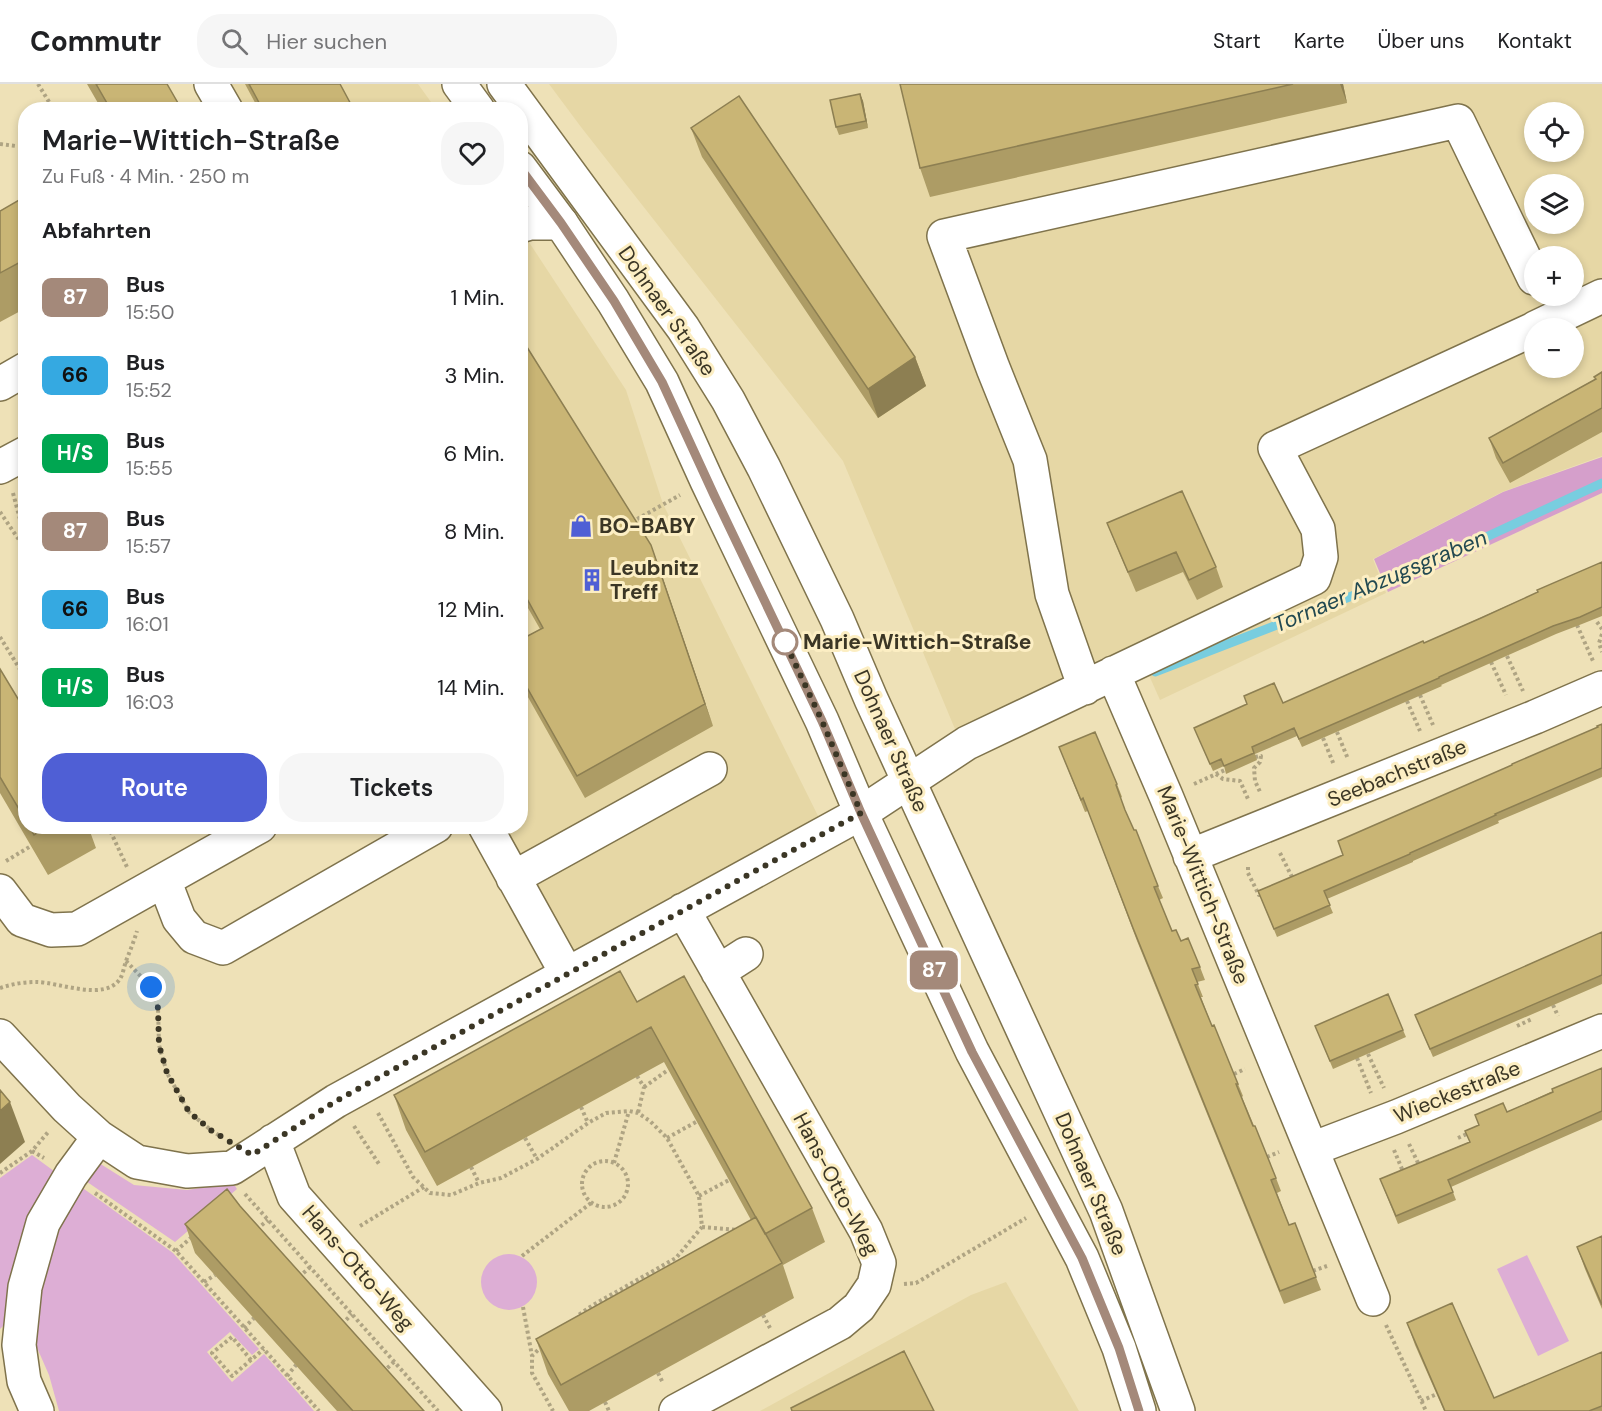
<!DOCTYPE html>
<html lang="de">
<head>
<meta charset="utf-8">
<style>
  body { margin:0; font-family:"DM Sans",sans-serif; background:#f6f6f6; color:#202124; height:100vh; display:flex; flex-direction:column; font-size:22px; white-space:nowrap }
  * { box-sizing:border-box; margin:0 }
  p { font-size:20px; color:#757577 }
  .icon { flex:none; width:33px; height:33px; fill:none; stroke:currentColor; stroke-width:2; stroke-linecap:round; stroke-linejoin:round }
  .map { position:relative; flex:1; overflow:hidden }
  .details { position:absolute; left:18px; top:18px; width:510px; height:732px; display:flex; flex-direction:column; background:#fff; border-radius:24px; box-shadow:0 3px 9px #0003 }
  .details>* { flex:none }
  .badge { padding:0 12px; border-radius:9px; font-size:21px; line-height:39px }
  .tools { position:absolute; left:1524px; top:18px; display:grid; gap:12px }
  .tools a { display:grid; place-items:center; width:60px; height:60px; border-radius:50%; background:#fff; box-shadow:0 3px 9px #0003; font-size:30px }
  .you { position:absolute; width:30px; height:30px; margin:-15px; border:4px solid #fff; border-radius:50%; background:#1a73e8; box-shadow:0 0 0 9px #1a73e833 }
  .map>.badge { position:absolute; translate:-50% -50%; box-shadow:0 0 0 3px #fff }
  h2 { padding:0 24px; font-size:22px; line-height:54px }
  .round { display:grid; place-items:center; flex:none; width:63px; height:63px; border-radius:24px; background:#f6f6f6 }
  .head { display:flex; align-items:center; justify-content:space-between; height:102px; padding:0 24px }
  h1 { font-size:28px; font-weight:600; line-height:45px }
  .primary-button { display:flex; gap:12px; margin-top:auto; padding:12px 24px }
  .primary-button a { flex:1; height:69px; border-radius:24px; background:#4f5fd5; color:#fff; font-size:24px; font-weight:600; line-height:69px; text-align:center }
  .primary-button a+a { background:#f6f6f6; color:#202124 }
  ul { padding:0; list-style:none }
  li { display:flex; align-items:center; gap:18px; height:78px; padding:0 24px }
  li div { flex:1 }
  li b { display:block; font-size:22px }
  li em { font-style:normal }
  li .badge { min-width:66px; font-weight:700; text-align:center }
  header { display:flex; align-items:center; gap:36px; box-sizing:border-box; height:84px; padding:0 30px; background:#fff; border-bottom:2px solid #e0e0e0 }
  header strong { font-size:28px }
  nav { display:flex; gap:33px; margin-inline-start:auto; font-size:21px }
  .search { width:420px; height:54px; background:#f6f6f6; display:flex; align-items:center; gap:15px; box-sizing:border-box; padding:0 21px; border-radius:24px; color:#757577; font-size:22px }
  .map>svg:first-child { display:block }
  .built { fill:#e6d7a5; fill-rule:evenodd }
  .green { fill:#ddaed5 }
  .forest { fill:#d59fcb }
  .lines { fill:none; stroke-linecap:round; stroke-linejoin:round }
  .stream { stroke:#78cddf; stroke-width:9 }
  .minor-casing { stroke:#7f734c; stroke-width:36 }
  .major-casing { stroke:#7f734c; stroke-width:36 }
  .path { stroke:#afa483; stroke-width:4; stroke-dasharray:3 3; stroke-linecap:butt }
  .minor { stroke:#fff; stroke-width:33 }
  .major { stroke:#fff; stroke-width:33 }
  .wall { fill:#ad9c65 }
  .shaded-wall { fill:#8d7f52 }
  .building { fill:#c9b575; stroke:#8d7f52; stroke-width:1.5 }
  .line-casing { stroke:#fff; stroke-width:14 }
  .line { stroke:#a4897a; stroke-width:9 }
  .walk { stroke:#3b3625; stroke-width:6; stroke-dasharray:0 10.8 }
  .stop-dot { fill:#fff; stroke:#a4897a; stroke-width:3 }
  .labels { text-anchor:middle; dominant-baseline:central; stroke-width:6; stroke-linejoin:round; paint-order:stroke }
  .street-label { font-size:21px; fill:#3b3625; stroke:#fceec3 }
  .poi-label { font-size:21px; font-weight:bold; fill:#3b3625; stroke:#fceec3; text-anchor:start }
  .stop-label { font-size:21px; font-weight:bold; fill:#3b3625; stroke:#fceec3; text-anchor:start }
  .water-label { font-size:22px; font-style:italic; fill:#224951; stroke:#fceec3 }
</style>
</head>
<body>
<header>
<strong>Commutr</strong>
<div class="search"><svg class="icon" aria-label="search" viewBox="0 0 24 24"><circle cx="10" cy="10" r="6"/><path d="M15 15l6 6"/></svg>Hier suchen</div>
<nav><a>Start</a><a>Karte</a><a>Über uns</a><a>Kontakt</a></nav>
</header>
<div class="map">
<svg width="1602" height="1327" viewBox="0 0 1602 1327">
  <rect width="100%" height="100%" fill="#eee1b7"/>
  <path class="built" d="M211,0H418L436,25H226Z
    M549,0H1602V372L1502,408L1373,475L1386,509L1160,616L1144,580L960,657L843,377L581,43ZM1534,28H1574V68H1534ZM1534,100H1574V140H1534ZM1534,172H1574V212H1534ZM1534,244H1574V284H1534Z
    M521,146L626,306L663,420L826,748L567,890L485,743L520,742Z
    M1006,1198L1079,1327H760L971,1211Z"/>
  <path class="green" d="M32,1071L58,1090L10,1235L0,1245V1094Z
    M91,1074L134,1101L187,1106L233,1099L237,1105L175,1158L77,1091Z
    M73,1097L173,1169L259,1265L252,1271L230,1248L207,1268L232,1298L264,1270L314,1327H59L49,1291L31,1250L34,1208Z
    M481 1198a28 28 0 1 1 56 0a28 28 0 1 1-56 0Z
    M1527,1171L1569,1257L1538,1272L1497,1185Z"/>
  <path class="forest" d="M1602,373V409L1388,508L1374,475L1503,408Z"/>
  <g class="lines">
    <path class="stream" d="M1155,588L1396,495L1602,399"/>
    <g class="minor-casing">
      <path id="minor" d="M211,0L226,26
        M520,142L530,139H561
        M1535,244L1602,212
        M0,300L26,285
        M0,383L26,369
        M1113,589L1166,712L1373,1215
        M1085,604L1052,510L1030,376L993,284L944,152L1458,37L1534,194
        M485,742L567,890
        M1190,772L1535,633L1602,604
        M513,794L710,685
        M164,796L179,835L194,853L223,864L436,742
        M0,807L22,836L51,846L77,845L260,742
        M718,888L746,870
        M0,952L67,1024L99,1053L137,1078L187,1087L232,1084L336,1017L861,729L967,659L1314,494L1321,473L1318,445L1275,364L1534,245
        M273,1057L294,1112L485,1327
        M1312,1065L1396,1033L1602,947
        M37,1327L24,1297L19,1261L25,1203L43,1139L71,1091L99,1053
        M676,1327L840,1239L859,1223L874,1201L879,1179L866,1147L683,826"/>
    </g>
    <g class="major-casing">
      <path id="major" d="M459,0L478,26
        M504,0L683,244L728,316L764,384L837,535L871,615L1106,1127L1178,1327
        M520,84L561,139L613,217L662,298L707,397L822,637L861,729L972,967L1082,1174L1119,1264L1139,1327"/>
    </g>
    <path class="path" d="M38,0L54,26
      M98,26L101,25
      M0,60L16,62
      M13,409L26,458
      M0,428L26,466
      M632,438L680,411
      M1597,538L1602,545
      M1577,541L1593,577
      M1602,550L1599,559L1602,568
      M0,553L26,595
      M1507,572L1523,607
      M1491,578L1506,611
      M1420,611L1433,641
      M1407,617L1420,647
      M18,624L26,620
      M1337,648L1348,675
      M1323,654L1334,681
      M1255,673L1261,672L1260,678L1254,684L1255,697L1261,710
      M1216,690L1223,695L1240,697L1248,715
      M1194,700L1225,686
      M108,742L127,783
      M1280,769L1294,797
      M6,777L31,762
      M1248,783V789L1259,811L1262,810
      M126,877L151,903L158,924L159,961L167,989L189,1028L212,1047L220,1052
      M0,904C12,900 24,898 36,898C59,898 104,918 120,895C123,890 124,883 126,877C130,867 134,857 137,847
      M1553,921L1558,932
      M1517,942L1532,935
      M1368,970L1384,1004
      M1357,974L1371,1009
      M1234,990L1245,985
      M637,992L644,1003L638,1029
      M644,1003L668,986
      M581,1023L588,1039
      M378,1029L413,1093L430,1109L451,1111L479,1099L501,1094L537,1075L588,1039L606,1029L629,1027L638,1029L650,1037L667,1054L699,1112L702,1143L676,1174L593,1221L577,1232
      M354,1042L379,1080
      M525,1054L537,1075
      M667,1054L696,1038
      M1458,1054L1469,1049
      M1409,1060L1420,1083
      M1394,1066L1404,1090
      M32,1067L44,1074
      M1267,1073L1279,1068
      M582 1100a23 23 0 1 1 46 0a23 23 0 1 1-46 0Z
      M614,1079L629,1027
      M471,1083L479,1099
      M0,1089L32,1067L49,1047
      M95,1109L176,1167L319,1327
      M245,1110L438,1327
      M699,1112L729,1096
      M360,1142L424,1103
      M702,1143L737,1146
      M257,1145L268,1136
      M176,1167L193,1152
      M522,1172L591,1119
      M1313,1187L1327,1182
      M299,1193L310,1183
      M204,1198L215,1191
      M904,1200L916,1199L1026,1134
      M523,1223L532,1272
      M763,1231L770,1244
      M342,1240L352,1230
      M1386,1241L1426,1327
      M244,1244L254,1234
      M542,1262L532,1272V1289L553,1327
      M251,1276L232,1253L212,1269L232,1292L264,1265
      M383,1288L395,1277
      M658,1289L663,1299
      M287,1292L296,1281
      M1421,1317L1437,1310
      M605,1318L609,1327"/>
    <use href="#minor" class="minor"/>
    <use href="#major" class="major"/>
  </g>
  <path class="wall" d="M87,0H167L182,26H102Z
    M245,0H340L354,26H259Z
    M900,0H1343L1347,19L930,113L920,84Z
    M860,10L863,17L868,44L839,51L836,43Z
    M691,44L915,273L926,302L878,334L702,73Z
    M26,112V224L0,238V127Z
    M520,252L659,483L713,642L585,714L520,599V556L540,545L520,510Z
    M1602,288V348L1510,399L1496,374L1489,354L1595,295Z
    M1107,439L1216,483L1223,503L1197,516L1183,488L1136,508L1115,459Z
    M1602,478V532L1582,540L1556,550L1441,601L1442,602L1302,663L1297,652L1255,670L1257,676L1226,690L1224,682L1213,687L1194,644L1283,619L1424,559L1538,508Z
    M0,585L26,628V742H88L96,764L48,791L0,709Z
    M1602,640V693L1498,737L1499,739L1413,777V778L1327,815L1333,829L1277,853L1258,807L1343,771L1512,681L1598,643Z
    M1059,663L1117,700L1122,713L1120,714L1125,726L1158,802L1163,814L1159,816L1172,847L1181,857L1200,883L1205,896L1197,898L1203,913H1201L1212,942L1238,1000L1243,1012L1242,1013L1276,1094L1281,1107L1277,1109L1289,1141L1295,1139L1321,1206L1284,1220L1137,857L1088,727L1085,728Z
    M1602,848V900L1433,973L1415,931Z
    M637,918L812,1124L825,1158L783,1181L794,1214L589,1327H569L548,1290L536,1255L751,1136L664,978L437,1102L406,1046L394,1011Z
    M1315,942L1403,946L1406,953L1333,985Z
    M1602,984V1036L1451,1103L1456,1116L1398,1140L1380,1095L1469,1058L1507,1028Z
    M240,1122L424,1327H337L195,1169L185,1140Z
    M1602,1152V1225L1585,1185L1577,1163Z
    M1407,1239L1494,1314L1602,1268V1327H1444L1415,1261Z"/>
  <path class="shaded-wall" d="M1340,0H1343L1347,19Z
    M860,10L863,17L868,44L866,37Z
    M915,273L926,302L878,334L868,305Z
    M651,461L659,483L713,642L705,620Z
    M10,1018L25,1058L0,1080V1027Z"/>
  <path class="building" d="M96,0H167L182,26H111Z
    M249,0H340L354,26H263Z
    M900,0H1293L920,84Z
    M860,10L866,37L836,43L830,16Z
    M739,12L915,273L868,305L691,44Z
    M26,112V175L0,189V127Z
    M520,252L651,461L705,620L577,692L520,591V556L543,544L520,502Z
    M1602,288V324L1503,379L1489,354L1596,295L1594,293Z
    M1182,407L1216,483L1189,496L1176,468L1128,488L1107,439Z
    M1602,478V523L1580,533L1553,542L1439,593V594L1299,655L1294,644L1252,663L1254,669L1224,682L1221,675L1210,680L1194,644L1247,620L1244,612L1274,599L1283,619L1423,557L1424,559L1481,534L1538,508L1537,506Z
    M0,585L26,628V737L0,693Z
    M1602,640V684L1495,730L1496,731L1410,769V770L1324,807L1330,821L1274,845L1258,807L1343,771L1338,757L1512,681V680L1598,643L1597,642Z
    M1095,648L1117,700L1116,701L1125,726L1134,746H1136L1158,802L1154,803L1172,847L1176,846L1181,857L1188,854L1200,883L1192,885L1198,900L1195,901L1212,942L1214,941L1238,1000H1236L1253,1042H1255L1276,1094L1271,1096L1289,1141L1295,1139L1316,1193L1280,1207L1133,844L1083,714L1081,716L1059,663Z
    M29,742H48L34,751Z
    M1602,848V891L1430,965L1415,931Z
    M620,887L637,918L684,892L812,1124L765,1150L651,943L425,1068L394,1011Z
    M1388,910L1403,946L1330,977L1315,942Z
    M1602,984V1027L1448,1096L1453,1108L1396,1132L1380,1095L1470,1058L1465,1047L1479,1041L1475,1031L1503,1019L1507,1028L1553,1008L1552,1005Z
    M0,1006L10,1018L0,1027Z
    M227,1105L240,1122L424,1327H353L185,1140Z
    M756,1133L782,1179L561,1301L536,1255Z
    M1602,1152V1221L1577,1163Z
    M1452,1219L1494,1314L1602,1268V1322L1589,1327H1445L1407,1239Z
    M904,1267L934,1327H792L791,1324Z"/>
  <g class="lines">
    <g class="line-casing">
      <path id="line" d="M520,84L561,139L614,217L662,298L714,411L822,637L861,729L972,968L1082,1174L1119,1264L1139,1327"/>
    </g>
    <use href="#line" class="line"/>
    <path class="walk" d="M151,903L158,924L159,961L167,989L189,1028L212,1047L252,1071L336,1017L861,729L822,637L785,558"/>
  </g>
  <defs>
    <g id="shop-bare" transform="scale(1.8)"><path d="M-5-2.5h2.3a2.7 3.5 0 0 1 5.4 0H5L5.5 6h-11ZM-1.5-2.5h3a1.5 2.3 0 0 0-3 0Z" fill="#4f5fd5" stroke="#fceec3" stroke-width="2.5" paint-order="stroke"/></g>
    <g id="building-bare" transform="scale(1.8)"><path d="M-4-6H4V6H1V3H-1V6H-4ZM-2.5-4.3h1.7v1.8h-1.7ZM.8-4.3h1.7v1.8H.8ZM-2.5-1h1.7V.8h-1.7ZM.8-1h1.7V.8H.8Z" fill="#4f5fd5" stroke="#fceec3" stroke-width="2.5" paint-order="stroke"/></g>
  </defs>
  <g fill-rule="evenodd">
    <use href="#shop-bare" x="581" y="442"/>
    <use href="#building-bare" x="592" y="496"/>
  </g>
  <circle class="stop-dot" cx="785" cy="558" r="12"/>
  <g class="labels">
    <g class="street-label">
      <text transform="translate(667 227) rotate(55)">Dohnaer Straße</text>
      <text transform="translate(891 657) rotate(66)">Dohnaer Straße</text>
      <text transform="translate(1397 689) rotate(-22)">Seebachstraße</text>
      <text transform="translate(1203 801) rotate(68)">Marie-Wittich-Straße</text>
      <text transform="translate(1457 1008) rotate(-22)">Wieckestraße</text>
      <text transform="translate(836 1100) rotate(62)">Hans-Otto-Weg</text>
      <text transform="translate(1091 1100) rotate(67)">Dohnaer Straße</text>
      <text transform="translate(358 1184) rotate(49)">Hans-Otto-Weg</text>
    </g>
    <g class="poi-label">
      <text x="599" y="442">BO-BABY</text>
      <text x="610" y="484">Leubnitz<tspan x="610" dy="24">Treff</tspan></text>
    </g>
    <g class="stop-label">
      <text x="803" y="558">Marie-Wittich-Straße</text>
    </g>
    <g class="water-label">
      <text transform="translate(1380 497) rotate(-23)">Tornaer Abzugsgraben</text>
    </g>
  </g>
</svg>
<div class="tools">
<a><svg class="icon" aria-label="locate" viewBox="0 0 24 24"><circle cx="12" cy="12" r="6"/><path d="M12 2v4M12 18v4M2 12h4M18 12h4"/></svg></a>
<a><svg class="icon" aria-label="layers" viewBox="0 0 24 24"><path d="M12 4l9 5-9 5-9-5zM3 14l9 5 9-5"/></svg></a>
<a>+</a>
<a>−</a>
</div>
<div class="you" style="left:151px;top:903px"></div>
<b class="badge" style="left:934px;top:886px;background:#a4897a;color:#fff">87</b>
<section class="details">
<div class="head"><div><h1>Marie-Wittich-Straße</h1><p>Zu Fuß · 4 Min. · 250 m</p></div><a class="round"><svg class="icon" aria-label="heart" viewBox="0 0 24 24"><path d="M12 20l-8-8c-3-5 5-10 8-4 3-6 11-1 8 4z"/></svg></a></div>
<h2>Abfahrten</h2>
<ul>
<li><span class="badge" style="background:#a4897a;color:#fff">87</span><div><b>Bus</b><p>15:50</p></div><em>1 Min.</em></li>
<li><span class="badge" style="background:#35a9e1;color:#111">66</span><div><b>Bus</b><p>15:52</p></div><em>3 Min.</em></li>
<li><span class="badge" style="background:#00a651;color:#fff">H/S</span><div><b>Bus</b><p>15:55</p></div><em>6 Min.</em></li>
<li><span class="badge" style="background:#a4897a;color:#fff">87</span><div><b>Bus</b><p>15:57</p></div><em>8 Min.</em></li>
<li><span class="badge" style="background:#35a9e1;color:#111">66</span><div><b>Bus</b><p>16:01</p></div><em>12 Min.</em></li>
<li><span class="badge" style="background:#00a651;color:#fff">H/S</span><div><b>Bus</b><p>16:03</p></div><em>14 Min.</em></li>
</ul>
<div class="primary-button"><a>Route</a><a>Tickets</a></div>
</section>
</div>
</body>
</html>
